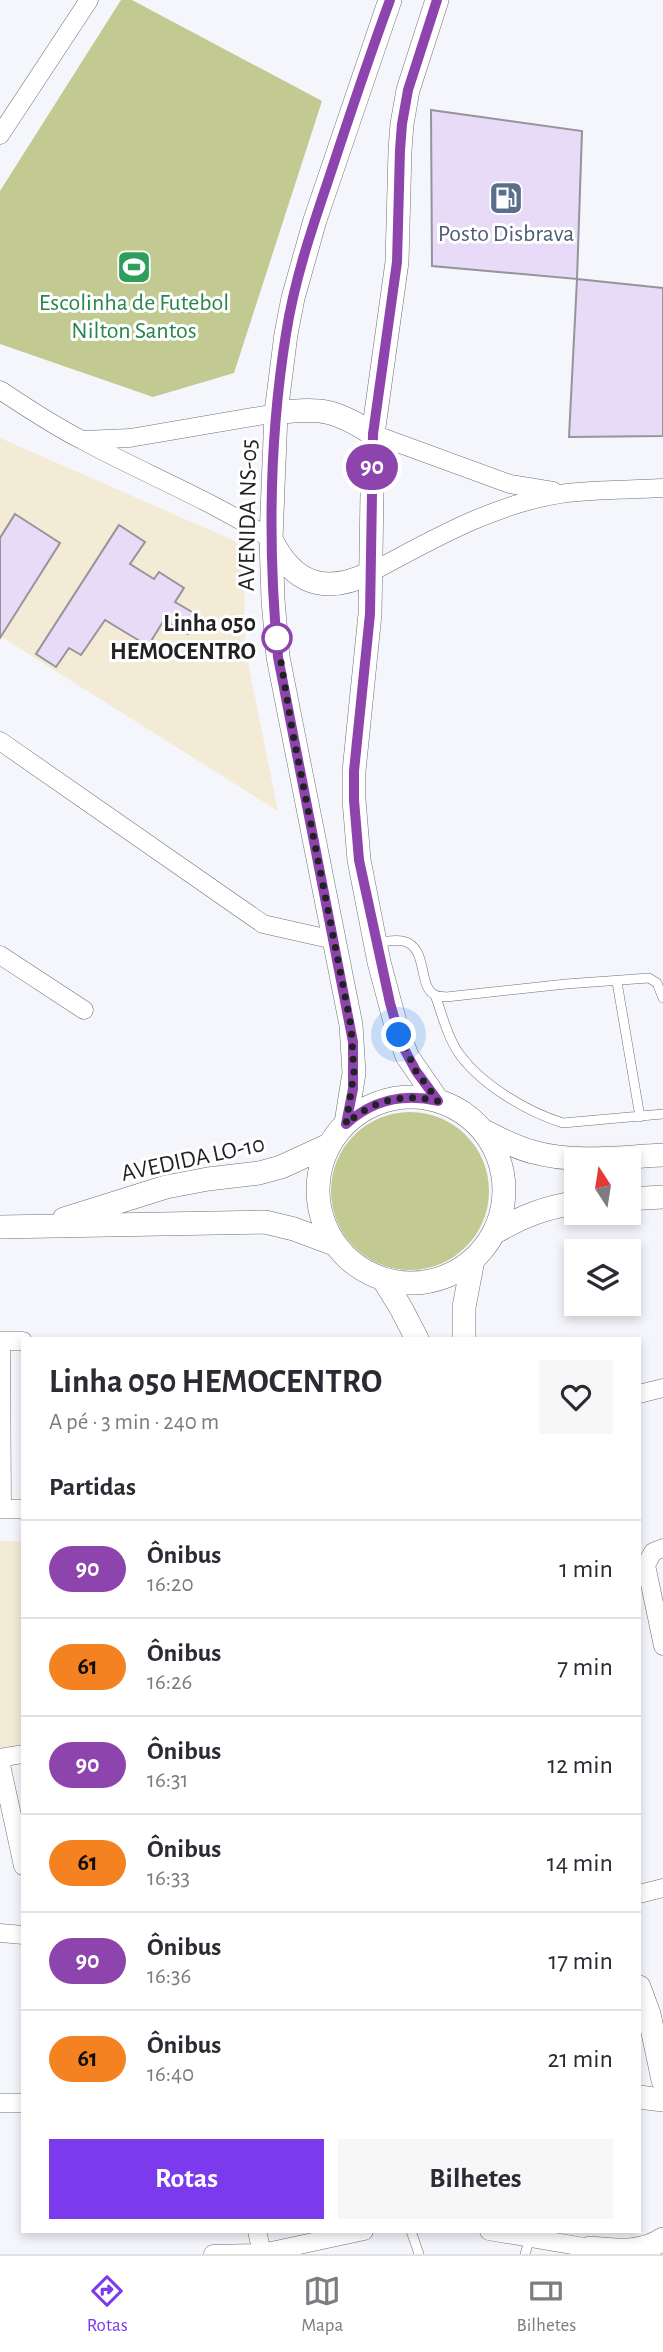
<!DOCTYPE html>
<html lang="pt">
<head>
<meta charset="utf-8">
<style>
  body { margin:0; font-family:"Alegreya Sans",sans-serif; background:#f7f7f7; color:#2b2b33; height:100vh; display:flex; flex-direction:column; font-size:26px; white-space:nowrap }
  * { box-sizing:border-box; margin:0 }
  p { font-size:23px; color:#7c7c81 }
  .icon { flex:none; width:38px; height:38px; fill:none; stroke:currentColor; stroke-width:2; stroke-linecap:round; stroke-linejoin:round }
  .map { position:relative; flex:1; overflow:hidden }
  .side { position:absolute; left:21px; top:1337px; width:620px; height:896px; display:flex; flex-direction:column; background:#fff; border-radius:0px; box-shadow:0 4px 10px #0003 }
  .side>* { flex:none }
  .badge { padding:0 14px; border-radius:23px; font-size:24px; line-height:46px }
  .needle { width:46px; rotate:348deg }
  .controls { position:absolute; left:564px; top:1148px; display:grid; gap:14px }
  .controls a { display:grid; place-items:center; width:77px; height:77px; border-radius:0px; background:#fff; box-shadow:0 4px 10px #0003; font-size:35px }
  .you { position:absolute; width:35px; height:35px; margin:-18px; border:5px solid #fff; border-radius:50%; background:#1a73e8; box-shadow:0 0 0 10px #1a73e833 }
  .map>.badge { position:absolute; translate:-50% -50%; box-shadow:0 0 0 4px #fff }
  h2 { padding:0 28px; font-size:26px; line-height:63px }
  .round { display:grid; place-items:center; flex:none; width:74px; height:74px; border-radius:0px; background:#f7f7f7 }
  .summary { display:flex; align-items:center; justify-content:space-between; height:119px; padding:0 28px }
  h1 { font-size:33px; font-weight:700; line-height:52px }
  .button { display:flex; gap:14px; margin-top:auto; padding:14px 28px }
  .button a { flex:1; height:80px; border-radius:0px; background:#7c3aed; color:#fff; font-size:28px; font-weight:700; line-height:80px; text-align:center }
  .button a+a { background:#f7f7f7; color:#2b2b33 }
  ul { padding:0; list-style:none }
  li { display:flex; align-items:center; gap:21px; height:98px; padding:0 28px; border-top:2px solid #e1e1e2 }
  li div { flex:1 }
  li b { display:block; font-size:26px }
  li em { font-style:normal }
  li .badge { min-width:77px; font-weight:700; text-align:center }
  .tab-bar { display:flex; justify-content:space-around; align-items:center; height:98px; border-top:2px solid #e1e1e2; background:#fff; font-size:19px; color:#7c7c81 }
  .tab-bar a { display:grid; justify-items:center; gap:4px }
  .tab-bar .active { color:#7c3aed }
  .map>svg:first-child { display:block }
  .education { fill:#f4ebd6 }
  .green { fill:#c2c991 }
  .building { fill:#e7dbf8; stroke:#959498; stroke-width:2 }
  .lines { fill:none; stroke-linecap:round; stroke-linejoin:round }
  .service-casing { stroke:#6e7074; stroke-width:10 }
  .minor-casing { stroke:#6e7074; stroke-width:19 }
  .tertiary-casing { stroke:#6e7074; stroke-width:24 }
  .service { stroke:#fff; stroke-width:9 }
  .minor { stroke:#fff; stroke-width:18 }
  .tertiary { stroke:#fff; stroke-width:23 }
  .line-casing { stroke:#fff; stroke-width:16 }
  .line { stroke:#8e44ad; stroke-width:10 }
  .walk { stroke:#222224; stroke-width:7; stroke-dasharray:0 12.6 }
  .stop-dot { fill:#fff; stroke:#8e44ad; stroke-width:3.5 }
  .labels { text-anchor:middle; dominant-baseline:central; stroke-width:6; stroke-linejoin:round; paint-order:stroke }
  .service-label { font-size:24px; fill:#4e5e75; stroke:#fff }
  .leisure-label { font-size:24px; fill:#27864d; stroke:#fff }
  .street-label { font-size:24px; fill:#222224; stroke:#fff }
  .stop-label { font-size:24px; font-weight:bold; fill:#222224; stroke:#fff; text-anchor:end }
</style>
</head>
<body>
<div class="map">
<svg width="663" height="2254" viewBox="0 0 663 2254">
  <rect width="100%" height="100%" fill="#f4f6fb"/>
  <path class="education" d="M0,438L235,541L243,553L245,568L244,630L249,668L278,811L0,636Z
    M0,1541H23V1747L0,1750Z"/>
  <path class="green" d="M121,0H132L322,101L234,373L153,397L0,344V191Z
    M331 1191a79 79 0 1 1 158 0a79 79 0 1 1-158 0Z"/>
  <path class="building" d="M431,110L582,131L577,279L432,266Z
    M577,279L663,288V436L569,437Z
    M15,514L60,543L0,638V538Z
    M119,525L145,542L130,564L154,579L159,572L184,588L175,602L199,616L188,634L164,620L148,646L105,620L81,655L69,648L56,667L36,654Z"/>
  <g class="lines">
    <g class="service-casing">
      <path id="service" d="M376,942C384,942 395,939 403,941C429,947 417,986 435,995C439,997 443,996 446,997L566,984L649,978L657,983L663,998
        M617,982L640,1117
        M435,995C442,1014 448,1039 460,1055C483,1086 528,1112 563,1123L663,1114
        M411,2231L419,2254
        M525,2254L530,2238"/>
    </g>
    <g class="minor-casing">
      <path id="minor" d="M0,135L89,0
        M0,390C27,408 54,426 82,440C145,474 211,500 271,539
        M373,434L510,484L553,491
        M84,440L130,438L276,413
        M370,573C431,540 497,502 567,493C598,489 631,490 663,488
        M0,741L263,924L334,940
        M0,955L84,1010
        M0,1341H23
        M1,1341L2,1509
        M639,1394L663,1388
        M0,1509H23
        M663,1548L653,1552L646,1565L663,1646
        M0,1758L23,1754
        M0,1760L23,1866
        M639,1894L663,1888
        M0,1933L23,1935
        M0,2103H23
        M257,2231L262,2253
        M489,2231L590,2248
        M213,2254L262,2253L364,2231"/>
    </g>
    <g class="tertiary-casing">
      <path id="tertiary" d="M437,0L408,90L402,124L400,150L397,262L373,434L370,614L354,771V800L359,860L379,962L395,1022L407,1056L438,1101
        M276,413C320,407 336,410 373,434
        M271,539C293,584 325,595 370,573
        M318 1190a93 93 0 1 1 186 0a93 93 0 1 1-186 0Z
        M346,1123L354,1073L351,1025L278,657L273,600L271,539L276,413L286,334L293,298L315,220L390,0
        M484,1131C500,1139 516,1148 533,1152C576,1164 620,1157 663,1155
        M628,1199L663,1197
        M64,1219L166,1187L208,1179L259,1173L281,1167L329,1145
        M0,1227L265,1222L294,1229L334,1244
        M494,1233C521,1217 545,1207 576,1203
        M383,1279L401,1308L417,1339
        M464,1339V1307L473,1260
        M639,1987L649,2014L663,2080
        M639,2097L663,2100
        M590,2248C616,2250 641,2254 663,2239"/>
    </g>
    <use href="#service" class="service"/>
    <use href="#minor" class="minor"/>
    <use href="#tertiary" class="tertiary"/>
  </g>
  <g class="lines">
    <g class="line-casing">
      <path id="line" d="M390,0C368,60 348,120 328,181C311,231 294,282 286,334C269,440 268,551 278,657L353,1042V1089L346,1124C372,1100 404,1093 438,1101L416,1071L402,1045L390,1003L359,860L354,800V771L370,614L373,434L397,262L400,150L402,124L408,90L437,0"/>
    </g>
    <use href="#line" class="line"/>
    <path class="walk" d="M277,638L292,729L351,1026L354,1073L346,1124C372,1100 404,1093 438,1101L416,1071L399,1035"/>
  </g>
  <defs>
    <g id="fuel-square" transform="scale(1.75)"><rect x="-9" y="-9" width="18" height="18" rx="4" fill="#5c6f8a" stroke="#fff"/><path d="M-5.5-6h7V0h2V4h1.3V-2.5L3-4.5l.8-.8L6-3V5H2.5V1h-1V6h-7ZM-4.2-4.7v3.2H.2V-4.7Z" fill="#fff"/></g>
    <g id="stadium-square" transform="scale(1.75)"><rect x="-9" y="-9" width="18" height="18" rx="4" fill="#2e9e5b" stroke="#fff"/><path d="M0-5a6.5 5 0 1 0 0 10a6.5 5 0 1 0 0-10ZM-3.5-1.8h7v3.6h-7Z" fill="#fff"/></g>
  </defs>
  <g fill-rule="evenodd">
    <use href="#fuel-square" x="506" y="198"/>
    <use href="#stadium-square" x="134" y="267"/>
  </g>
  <circle class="stop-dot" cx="277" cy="638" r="14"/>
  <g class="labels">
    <g class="service-label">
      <text x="506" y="234">Posto Disbrava</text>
    </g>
    <g class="leisure-label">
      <text x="134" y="303">Escolinha de Futebol<tspan x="134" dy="28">Nilton Santos</tspan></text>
    </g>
    <g class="street-label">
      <text transform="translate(248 515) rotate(-89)">AVENIDA NS-05</text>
      <text transform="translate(193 1159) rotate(-12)">AVEDIDA LO-10</text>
    </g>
    <g class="stop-label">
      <text x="256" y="624">Linha 050<tspan x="256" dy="28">HEMOCENTRO</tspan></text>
    </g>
  </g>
</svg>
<div class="controls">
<a><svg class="needle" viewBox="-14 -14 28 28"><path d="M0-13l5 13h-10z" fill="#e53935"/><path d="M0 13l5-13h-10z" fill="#7c7c81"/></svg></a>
<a><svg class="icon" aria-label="layers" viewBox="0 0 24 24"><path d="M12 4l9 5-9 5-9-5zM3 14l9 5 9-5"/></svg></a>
</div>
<div class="you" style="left:399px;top:1035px"></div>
<b class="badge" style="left:372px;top:467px;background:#8e44ad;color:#fff">90</b>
<section class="side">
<div class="summary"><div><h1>Linha 050 HEMOCENTRO</h1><p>A pé · 3 min · 240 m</p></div><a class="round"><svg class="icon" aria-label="heart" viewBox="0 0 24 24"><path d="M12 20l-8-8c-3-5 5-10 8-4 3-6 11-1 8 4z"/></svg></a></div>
<h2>Partidas</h2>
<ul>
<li><span class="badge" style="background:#8e44ad;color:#fff">90</span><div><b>Ônibus</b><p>16:20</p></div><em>1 min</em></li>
<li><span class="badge" style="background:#f58220;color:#111">61</span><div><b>Ônibus</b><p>16:26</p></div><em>7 min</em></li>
<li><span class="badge" style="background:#8e44ad;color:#fff">90</span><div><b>Ônibus</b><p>16:31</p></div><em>12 min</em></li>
<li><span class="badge" style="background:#f58220;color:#111">61</span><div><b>Ônibus</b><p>16:33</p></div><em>14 min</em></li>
<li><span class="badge" style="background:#8e44ad;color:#fff">90</span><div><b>Ônibus</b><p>16:36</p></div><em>17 min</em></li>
<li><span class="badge" style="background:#f58220;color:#111">61</span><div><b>Ônibus</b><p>16:40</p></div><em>21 min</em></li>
</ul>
<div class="button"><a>Rotas</a><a>Bilhetes</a></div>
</section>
</div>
<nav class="tab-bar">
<a class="active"><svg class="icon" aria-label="directions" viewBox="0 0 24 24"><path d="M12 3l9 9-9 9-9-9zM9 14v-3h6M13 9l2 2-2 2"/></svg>Rotas</a>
<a><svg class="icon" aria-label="map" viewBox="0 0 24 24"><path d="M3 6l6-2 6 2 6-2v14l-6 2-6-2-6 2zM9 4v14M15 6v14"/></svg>Mapa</a>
<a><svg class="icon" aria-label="tickets" viewBox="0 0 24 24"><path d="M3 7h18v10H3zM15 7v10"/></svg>Bilhetes</a>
</nav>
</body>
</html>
